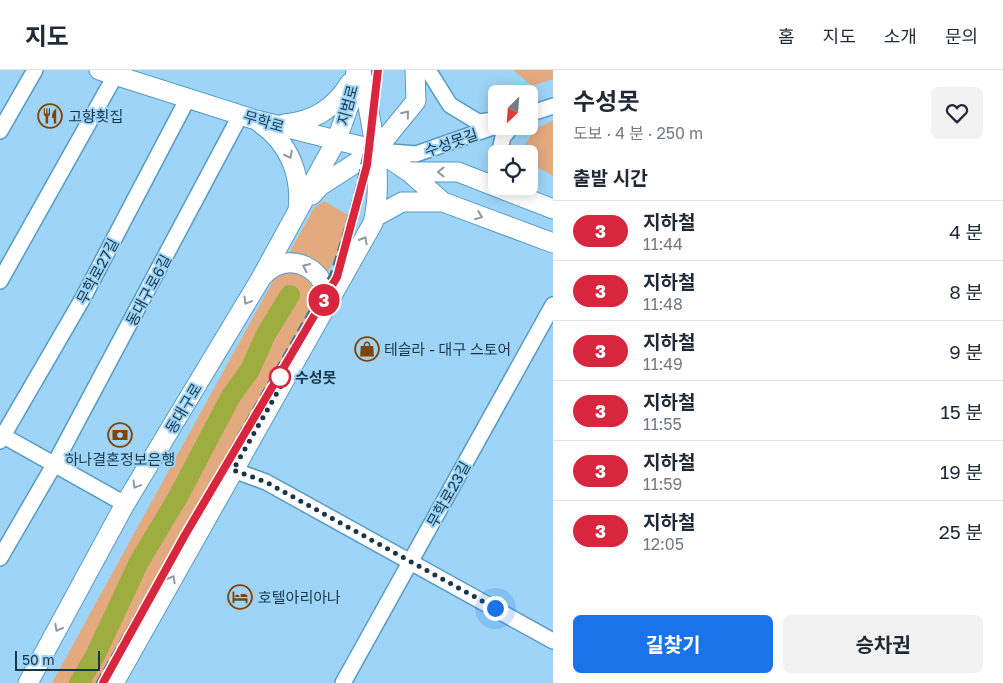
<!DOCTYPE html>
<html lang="ko">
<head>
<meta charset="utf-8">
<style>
  body { margin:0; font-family:"Golos Text","Noto Sans KR",sans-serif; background:#f2f2f3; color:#1f2937; height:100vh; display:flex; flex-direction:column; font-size:19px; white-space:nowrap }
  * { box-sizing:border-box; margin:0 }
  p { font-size:16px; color:#747a83 }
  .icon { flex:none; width:28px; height:28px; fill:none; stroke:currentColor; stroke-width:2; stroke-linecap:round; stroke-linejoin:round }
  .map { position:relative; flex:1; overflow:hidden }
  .side { display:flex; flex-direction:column; background:#fff; width:450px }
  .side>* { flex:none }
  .badge { padding:0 10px; border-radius:16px; font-size:18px; line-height:32px }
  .needle { width:32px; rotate:205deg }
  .controls { position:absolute; left:488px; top:15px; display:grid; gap:10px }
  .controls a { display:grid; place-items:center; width:50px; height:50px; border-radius:8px; background:#fff; box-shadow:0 2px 12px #0003; font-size:25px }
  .scale { position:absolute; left:15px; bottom:12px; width:85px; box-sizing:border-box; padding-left:5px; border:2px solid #193648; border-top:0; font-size:14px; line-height:18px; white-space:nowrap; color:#193648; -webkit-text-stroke:4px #9dd4f7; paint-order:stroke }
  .you { position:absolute; width:25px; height:25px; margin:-12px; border:4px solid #fff; border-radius:50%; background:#1a73e8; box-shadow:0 0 0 8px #1a73e833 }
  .map>.badge { position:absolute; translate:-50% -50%; box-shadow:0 0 0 2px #fff }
  h2 { padding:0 20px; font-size:19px; line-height:45px }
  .round { display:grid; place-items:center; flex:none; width:52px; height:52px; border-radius:8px; background:#f2f2f3 }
  .summary { display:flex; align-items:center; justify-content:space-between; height:85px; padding:0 20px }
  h1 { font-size:24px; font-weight:700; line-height:38px }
  .action { display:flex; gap:10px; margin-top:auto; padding:10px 20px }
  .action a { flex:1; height:58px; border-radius:8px; background:#1a73e8; color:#fff; font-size:20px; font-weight:700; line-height:58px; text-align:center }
  .action a+a { background:#f2f2f3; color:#1f2937 }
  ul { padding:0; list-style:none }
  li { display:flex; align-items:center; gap:15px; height:60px; padding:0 20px; border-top:1px solid #e0e1e3 }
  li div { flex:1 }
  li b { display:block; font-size:19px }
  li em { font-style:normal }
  li .badge { min-width:55px; font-weight:700; text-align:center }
  header { display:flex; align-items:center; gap:30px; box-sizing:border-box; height:70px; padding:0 25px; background:#fff; border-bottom:1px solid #e0e1e3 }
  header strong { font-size:24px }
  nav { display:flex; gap:28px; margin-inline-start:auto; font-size:18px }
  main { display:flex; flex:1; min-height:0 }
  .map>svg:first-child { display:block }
  .green { fill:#e3a97f }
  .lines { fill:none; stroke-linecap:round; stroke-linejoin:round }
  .river { stroke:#9dad40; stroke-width:20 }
  .minor-casing { stroke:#569bc5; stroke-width:18 }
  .major-casing { stroke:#569bc5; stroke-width:21 }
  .minor { stroke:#fff; stroke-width:15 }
  .major { stroke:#fff; stroke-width:19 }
  .rail { stroke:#496f87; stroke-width:3; stroke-dasharray:10 5; stroke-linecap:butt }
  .oneway { stroke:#8c9aa4 }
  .line-casing { stroke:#fff; stroke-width:11 }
  .line { stroke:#d7263d; stroke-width:8 }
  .walk { stroke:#193648; stroke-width:5; stroke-dasharray:0 9 }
  .stop-dot { fill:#fff; stroke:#d7263d; stroke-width:2.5 }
  .labels { text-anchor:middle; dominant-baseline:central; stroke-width:4; stroke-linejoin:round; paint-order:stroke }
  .street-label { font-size:15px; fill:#193648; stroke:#9dd4f7 }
  .poi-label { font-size:15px; fill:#193648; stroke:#9dd4f7; text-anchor:start }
  .stop-label { font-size:15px; font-weight:bold; fill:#193648; stroke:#9dd4f7; text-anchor:start }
</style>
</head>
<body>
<header>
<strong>지도</strong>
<nav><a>홈</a><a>지도</a><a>소개</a><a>문의</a></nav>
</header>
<main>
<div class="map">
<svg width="553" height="613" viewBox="0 0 553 613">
  <rect width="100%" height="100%" fill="#9dd4f7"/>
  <path class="green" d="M513,0H553V9L532,16Z
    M553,51V106L529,92V84H523L522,79L536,58Z
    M324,131L351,147L349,161L328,201L301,187H287L314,138Z
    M292,199L315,208L318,234L99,613H52L273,211L279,205Z"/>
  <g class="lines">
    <path class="river" d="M79,613L95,586L139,492L178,427L231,326L250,300L266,264L290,225"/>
    <g class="minor-casing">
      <path id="minor" d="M428,0L450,35L478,52L496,50
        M529,44L553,36
        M0,61L35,0
        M378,81L416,84L496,56
        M499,84L503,67L512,56
        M0,211L115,6
        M0,364L125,434
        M0,371L83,228L188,28
        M233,400L266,412L553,571
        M0,488L54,395L241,44
        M343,613L553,235"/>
    </g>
    <g class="major-casing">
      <path id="major" d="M99,0L256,50L376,80L409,102L443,132L553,173
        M260,53C289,73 302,105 298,140
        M284,54C313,52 335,38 350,13
        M409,102H458L553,139
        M312,125L320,116L376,80L416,31L415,0
        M375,147L402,132H443
        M263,206C288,177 332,200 326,236
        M28,613L125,434L260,210L337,69L353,24L356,0
        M114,613L373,153C385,103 370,50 361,0"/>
    </g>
    <use href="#minor" class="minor"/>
    <use href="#major" class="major"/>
    <path class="rail" d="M97,613L331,204C353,137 372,70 373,0"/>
  </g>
  <defs><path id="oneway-chevron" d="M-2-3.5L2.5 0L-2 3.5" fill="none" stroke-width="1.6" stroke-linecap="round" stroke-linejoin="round" transform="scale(1.25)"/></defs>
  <g class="oneway">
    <use href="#oneway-chevron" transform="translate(406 44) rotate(-51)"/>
    <use href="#oneway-chevron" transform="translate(289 85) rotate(62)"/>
    <use href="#oneway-chevron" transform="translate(441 102) rotate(180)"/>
    <use href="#oneway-chevron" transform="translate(479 146) rotate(21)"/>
    <use href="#oneway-chevron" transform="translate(364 170) rotate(-60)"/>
    <use href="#oneway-chevron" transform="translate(306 197) rotate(-155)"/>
    <use href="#oneway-chevron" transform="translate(247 231) rotate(121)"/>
    <use href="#oneway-chevron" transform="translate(136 415) rotate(121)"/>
    <use href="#oneway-chevron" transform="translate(172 509) rotate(-61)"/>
    <use href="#oneway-chevron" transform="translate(58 558) rotate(118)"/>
  </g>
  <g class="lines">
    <g class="line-casing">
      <path id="line" d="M103,613L185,465L337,207L367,95L378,0"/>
    </g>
    <use href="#line" class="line"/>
    <path class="walk" d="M280,307L289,302L233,400L266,412L495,538"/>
  </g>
  <defs>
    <g id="restaurant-ring" transform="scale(1.25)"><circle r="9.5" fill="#9dd4f7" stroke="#824304" stroke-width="1.5"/><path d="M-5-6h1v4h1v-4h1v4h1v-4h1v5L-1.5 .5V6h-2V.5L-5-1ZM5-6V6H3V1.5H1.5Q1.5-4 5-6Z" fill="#824304"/></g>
    <g id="shop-ring" transform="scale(1.25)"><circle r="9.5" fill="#9dd4f7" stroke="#824304" stroke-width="1.5"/><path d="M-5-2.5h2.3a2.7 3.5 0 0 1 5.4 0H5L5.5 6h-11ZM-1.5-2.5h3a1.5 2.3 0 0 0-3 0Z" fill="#824304"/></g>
    <g id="bank-ring" transform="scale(1.25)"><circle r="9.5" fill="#9dd4f7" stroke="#824304" stroke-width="1.5"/><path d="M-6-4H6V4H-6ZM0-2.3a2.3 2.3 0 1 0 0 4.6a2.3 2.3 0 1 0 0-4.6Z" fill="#824304"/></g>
    <g id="hotel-ring" transform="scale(1.25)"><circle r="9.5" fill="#9dd4f7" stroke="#824304" stroke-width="1.5"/><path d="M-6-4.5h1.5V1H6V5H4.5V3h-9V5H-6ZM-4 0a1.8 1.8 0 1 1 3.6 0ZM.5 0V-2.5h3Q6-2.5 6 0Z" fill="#824304"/></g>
  </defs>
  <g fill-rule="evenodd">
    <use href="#restaurant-ring" x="50" y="46"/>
    <use href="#shop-ring" x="367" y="279"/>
    <use href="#bank-ring" x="120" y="365"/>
    <use href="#hotel-ring" x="240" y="527"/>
  </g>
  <circle class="stop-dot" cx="280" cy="307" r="10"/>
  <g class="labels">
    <g class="street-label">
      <text transform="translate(347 35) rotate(-75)">지범로</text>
      <text transform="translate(264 51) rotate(16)">무학로</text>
      <text transform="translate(451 72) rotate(-19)">수성못길</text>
      <text transform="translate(97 201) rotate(-62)">무학로27길</text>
      <text transform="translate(148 220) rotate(-62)">동대구로6길</text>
      <text transform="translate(183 338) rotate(-59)">동대구로</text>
      <text transform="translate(448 424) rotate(-61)">무학로23길</text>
    </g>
    <g class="poi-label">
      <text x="68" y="46">고향횟집</text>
      <text x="384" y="279">테슬라 - 대구 스토어</text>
      <text x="120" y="389" text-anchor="middle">하나결혼정보은행</text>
      <text x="258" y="527">호텔아리아나</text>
    </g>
    <g class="stop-label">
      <text x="295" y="307">수성못</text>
    </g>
  </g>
</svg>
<div class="controls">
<a><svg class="needle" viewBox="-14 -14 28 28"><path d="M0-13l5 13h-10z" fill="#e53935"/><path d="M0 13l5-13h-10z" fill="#747a83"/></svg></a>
<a><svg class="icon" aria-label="locate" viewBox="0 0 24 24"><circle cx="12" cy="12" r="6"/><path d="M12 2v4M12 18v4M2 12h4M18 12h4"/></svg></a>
</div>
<div class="scale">50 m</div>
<div class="you" style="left:495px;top:538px"></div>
<b class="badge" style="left:324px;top:230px;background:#d7263d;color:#fff">3</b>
</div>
<section class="side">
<div class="summary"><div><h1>수성못</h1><p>도보 · 4 분 · 250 m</p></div><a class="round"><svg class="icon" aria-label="heart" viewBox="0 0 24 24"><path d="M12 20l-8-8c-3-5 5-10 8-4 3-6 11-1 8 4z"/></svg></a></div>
<h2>출발 시간</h2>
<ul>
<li><span class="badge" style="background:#d7263d;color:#fff">3</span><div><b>지하철</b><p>11:44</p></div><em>4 분</em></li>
<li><span class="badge" style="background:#d7263d;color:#fff">3</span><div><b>지하철</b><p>11:48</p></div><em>8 분</em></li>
<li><span class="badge" style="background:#d7263d;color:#fff">3</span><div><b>지하철</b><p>11:49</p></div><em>9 분</em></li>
<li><span class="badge" style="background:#d7263d;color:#fff">3</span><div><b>지하철</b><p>11:55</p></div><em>15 분</em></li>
<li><span class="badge" style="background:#d7263d;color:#fff">3</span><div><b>지하철</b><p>11:59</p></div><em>19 분</em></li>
<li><span class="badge" style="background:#d7263d;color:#fff">3</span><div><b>지하철</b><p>12:05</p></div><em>25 분</em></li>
</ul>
<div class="action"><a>길찾기</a><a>승차권</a></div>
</section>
</main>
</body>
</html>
